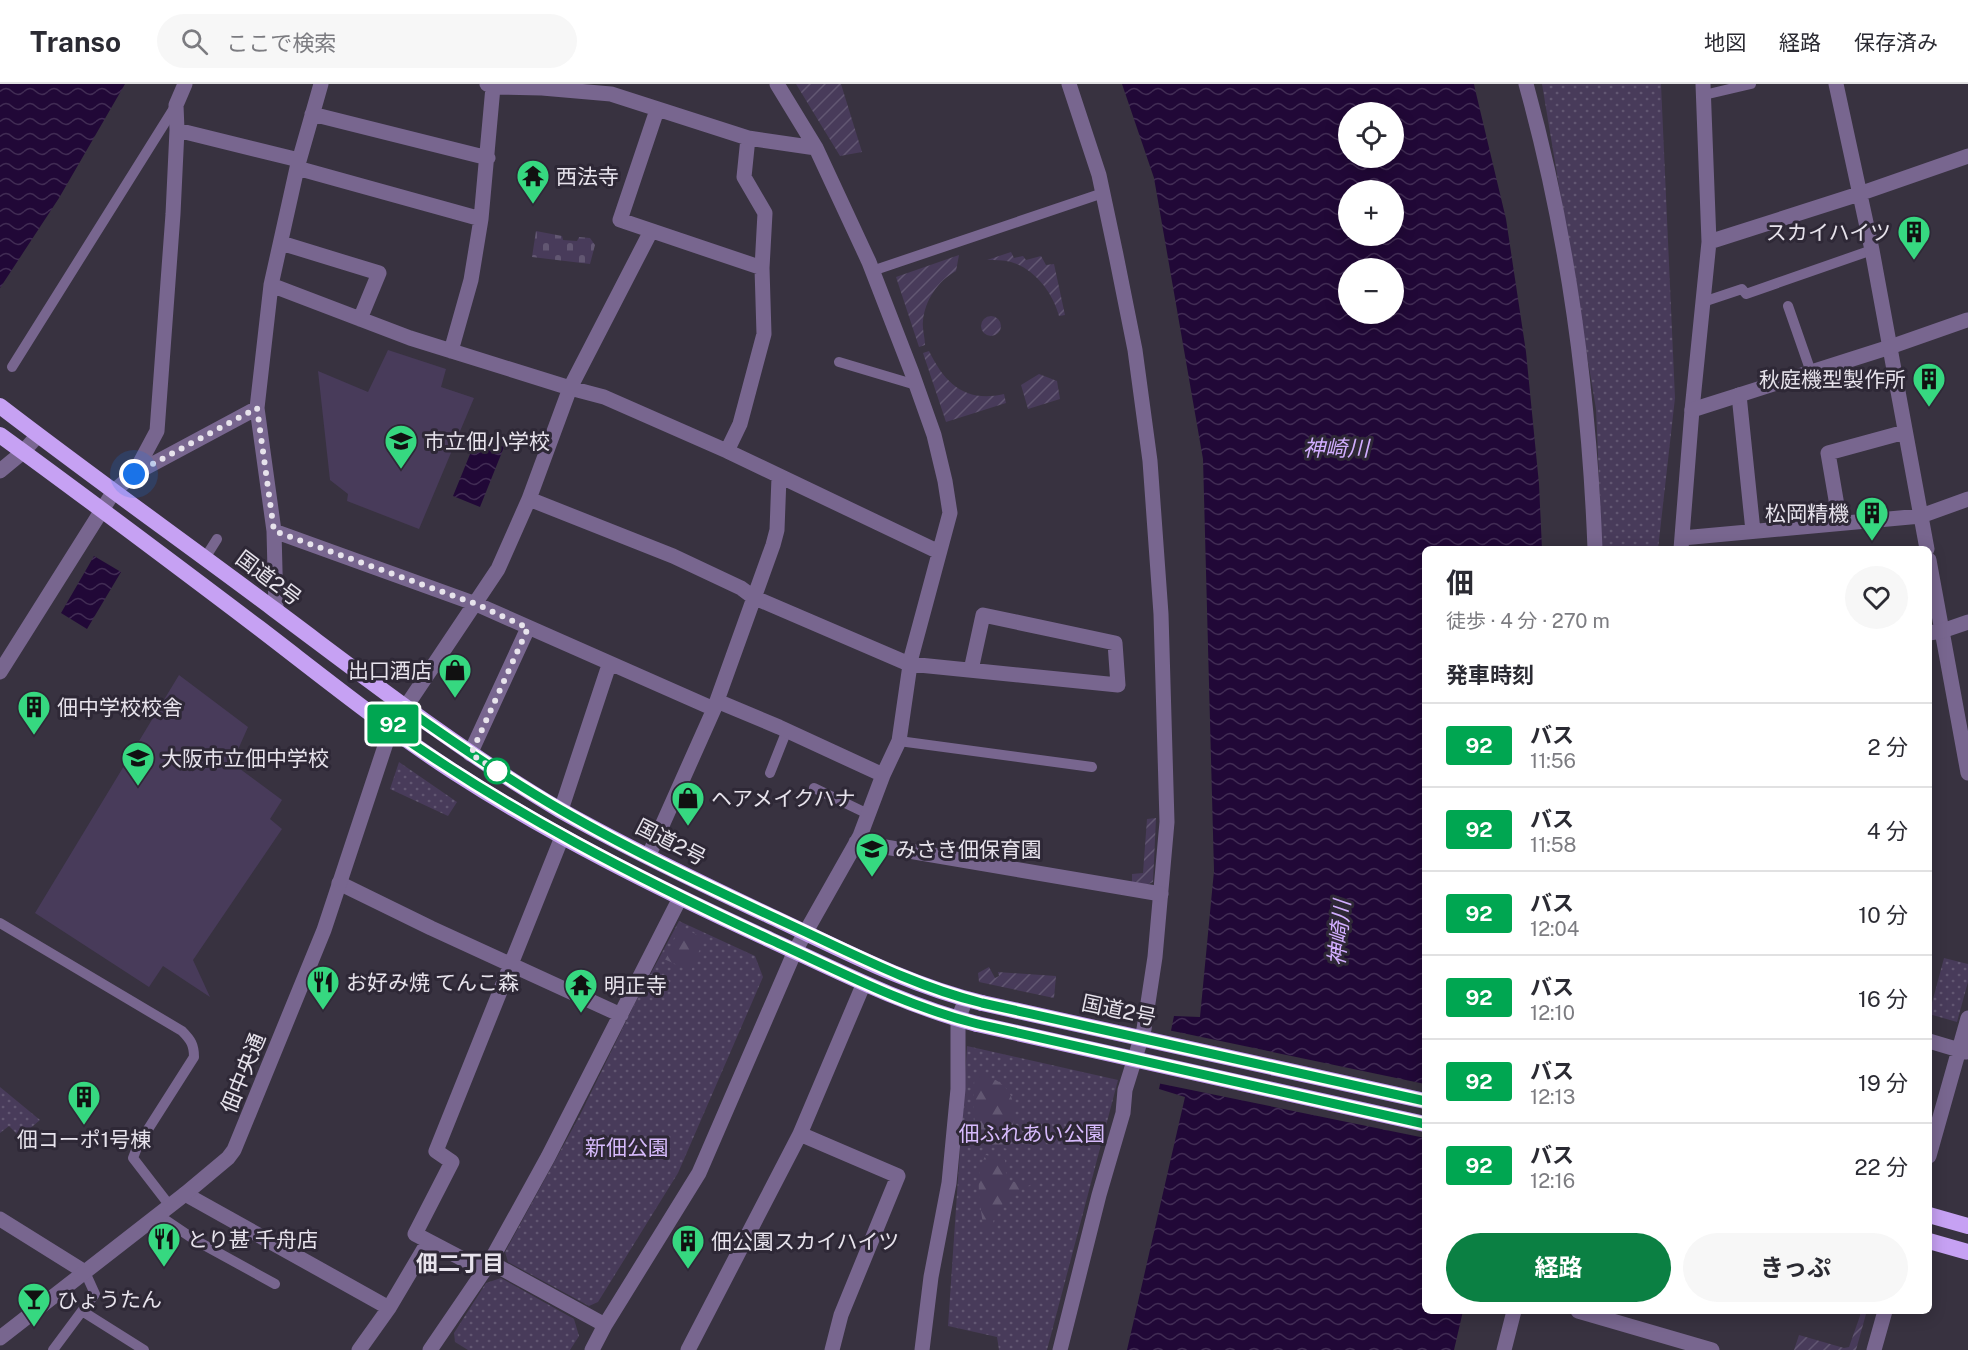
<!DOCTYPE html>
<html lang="ja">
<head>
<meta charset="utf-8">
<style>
  body { margin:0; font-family:"Public Sans","Noto Sans JP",sans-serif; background:#f7f7f7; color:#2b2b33; height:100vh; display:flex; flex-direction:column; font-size:22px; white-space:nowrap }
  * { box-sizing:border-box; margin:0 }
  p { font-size:20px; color:#7c7c81 }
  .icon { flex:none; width:33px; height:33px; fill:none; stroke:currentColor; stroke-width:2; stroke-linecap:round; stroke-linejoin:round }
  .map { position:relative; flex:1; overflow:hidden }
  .drawer { position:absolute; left:1422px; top:462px; width:510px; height:768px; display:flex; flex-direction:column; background:#fff; border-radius:9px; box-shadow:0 3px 15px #0003 }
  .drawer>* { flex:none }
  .badge { padding:0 12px; border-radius:4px; font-size:21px; line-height:39px }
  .controls { position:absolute; left:1338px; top:18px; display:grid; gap:12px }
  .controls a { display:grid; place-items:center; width:66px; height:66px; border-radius:50%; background:#fff; box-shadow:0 3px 15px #0003; font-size:30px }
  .you { position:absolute; width:30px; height:30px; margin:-15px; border:4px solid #fff; border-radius:50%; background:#1a73e8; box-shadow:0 0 0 9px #1a73e833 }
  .map>.badge { position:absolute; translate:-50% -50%; box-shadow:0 0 0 3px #fff }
  h2 { padding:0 24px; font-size:22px; line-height:54px }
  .round { display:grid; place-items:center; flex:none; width:63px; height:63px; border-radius:32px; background:#f7f7f7 }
  .head { display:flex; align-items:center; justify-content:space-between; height:102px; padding:0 24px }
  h1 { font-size:28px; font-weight:700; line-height:45px }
  .action { display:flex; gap:12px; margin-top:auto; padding:12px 24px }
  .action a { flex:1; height:69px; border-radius:36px; background:#0b8043; color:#fff; font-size:24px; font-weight:700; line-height:69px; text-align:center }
  .action a+a { background:#f7f7f7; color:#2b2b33 }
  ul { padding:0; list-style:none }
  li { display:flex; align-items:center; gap:18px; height:84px; padding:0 24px; border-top:2px solid #e1e1e2 }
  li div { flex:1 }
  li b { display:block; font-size:22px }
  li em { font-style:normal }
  li .badge { min-width:66px; font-weight:700; text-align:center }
  header { display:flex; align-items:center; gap:36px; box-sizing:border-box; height:84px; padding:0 30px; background:#fff; border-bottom:2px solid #e1e1e2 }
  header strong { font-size:28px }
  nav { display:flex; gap:33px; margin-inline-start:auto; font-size:21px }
  .search { width:420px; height:54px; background:#f7f7f7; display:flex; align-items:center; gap:15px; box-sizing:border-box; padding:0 21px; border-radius:33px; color:#7c7c81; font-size:22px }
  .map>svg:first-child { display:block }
  .grass { fill:url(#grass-dots) }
  .forest { fill:url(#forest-firs) }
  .cemetery { fill:url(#cemetery-stones) }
  .garden { fill:url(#garden-furrows) }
  .pitch { fill:#483b5a }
  .water { fill:url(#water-waves); fill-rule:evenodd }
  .pier { fill:#383240 }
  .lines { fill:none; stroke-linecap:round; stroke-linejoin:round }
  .service { stroke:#78668f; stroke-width:10 }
  .pedestrian { stroke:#78668f; stroke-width:15 }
  .minor { stroke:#78668f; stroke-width:15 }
  .tertiary { stroke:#78668f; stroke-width:15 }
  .trunk { stroke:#c6a1f3; stroke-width:16 }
  .trunk-bridge { stroke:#c6a1f3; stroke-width:16 }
  .line-casing { stroke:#fff; stroke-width:14 }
  .line { stroke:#00a651; stroke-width:9 }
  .walk { stroke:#e7e3ec; stroke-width:6; stroke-dasharray:0 10.8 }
  .stop-dot { fill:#fff; stroke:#00a651; stroke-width:3 }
  .labels { text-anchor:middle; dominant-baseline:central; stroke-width:6; stroke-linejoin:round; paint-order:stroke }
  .poi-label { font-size:21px; fill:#e7e3ec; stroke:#2e2836; text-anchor:start }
  .street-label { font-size:21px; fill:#e7e3ec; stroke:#2e2836 }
  .park-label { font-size:21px; fill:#d6bafb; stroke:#2e2836 }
  .water-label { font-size:22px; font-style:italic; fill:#d2aeff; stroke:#2e2836 }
  .neighbourhood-label { font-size:22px; font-weight:bold; fill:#e7e3ec; stroke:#2e2836 }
</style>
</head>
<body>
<header>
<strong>Transo</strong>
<div class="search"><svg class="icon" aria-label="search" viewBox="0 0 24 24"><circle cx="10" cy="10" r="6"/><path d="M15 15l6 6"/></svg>ここで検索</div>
<nav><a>地図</a><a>経路</a><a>保存済み</a></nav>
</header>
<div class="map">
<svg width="1968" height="1266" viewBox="0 0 1968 1266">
  <defs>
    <pattern id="grass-dots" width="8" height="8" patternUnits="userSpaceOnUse" patternTransform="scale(1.5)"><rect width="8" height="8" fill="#483b5a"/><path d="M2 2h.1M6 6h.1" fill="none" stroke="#625772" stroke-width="1.8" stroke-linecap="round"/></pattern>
    <pattern id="forest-firs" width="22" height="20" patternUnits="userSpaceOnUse" patternTransform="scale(1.5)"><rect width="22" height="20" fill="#483b5a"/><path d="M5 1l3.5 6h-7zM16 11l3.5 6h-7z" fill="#625772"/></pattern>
    <pattern id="cemetery-stones" width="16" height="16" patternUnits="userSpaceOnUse" patternTransform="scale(1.5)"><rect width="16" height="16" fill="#483b5a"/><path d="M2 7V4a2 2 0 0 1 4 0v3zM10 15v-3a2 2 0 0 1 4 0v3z" fill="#625772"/></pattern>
    <pattern id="garden-furrows" width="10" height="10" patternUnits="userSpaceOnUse" patternTransform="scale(1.5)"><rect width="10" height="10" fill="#483b5a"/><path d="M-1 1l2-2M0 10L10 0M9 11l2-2" fill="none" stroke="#625772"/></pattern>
    <pattern id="water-waves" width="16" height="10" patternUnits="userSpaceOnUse" patternTransform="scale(1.5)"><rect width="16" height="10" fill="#210837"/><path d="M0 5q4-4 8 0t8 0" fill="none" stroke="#412c54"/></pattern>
  </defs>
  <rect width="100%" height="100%" fill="#383240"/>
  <path class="grass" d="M1542,0H1661L1675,314L1658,465H1602L1596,325Z
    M399,678L457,718L448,732L390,705Z
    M679,837L755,872L763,893L678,1089L598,1218L589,1222L508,1178L505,1168L580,1031L635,919Z
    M1944,874L1968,880V898L1957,938L1929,930Z
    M967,962L1118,996L1047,1266H999L997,1253L948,1242Z
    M0,1003L40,1036L20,1053L9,1042L0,1049Z
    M501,1194L574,1235L579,1252L570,1266H468L455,1258L454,1249L486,1199Z"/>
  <path class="forest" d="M681,842L704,855L691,887L664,875Z
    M974,989C1022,998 1017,1027 1008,1065L987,1060C985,1055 980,1054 978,1049C971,1036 975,1004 974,989Z
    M986,1071L1005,1076L1006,1089L1010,1097L1020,1099L1030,1096L1032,1100C1008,1112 993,1123 991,1151L985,1153C982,1128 972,1093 986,1071Z"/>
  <path class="cemetery" d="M536,147L562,152L563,156L577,157L579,153L590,154L595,161L590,180L532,173Z"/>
  <path class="garden" d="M796,0H841L862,68L840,72Z
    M1011,168L1014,174L1023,172L1026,176L1041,172L1046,181L1054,180L1065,231L1059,232C1053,209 1035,185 1011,178C1003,176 995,176 987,176Z
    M959,171L956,187C938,197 925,216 923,237C922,245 925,253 925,261L919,263L896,193Z
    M981 242a10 10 0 1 1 20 0a10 10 0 1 1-20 0Z
    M929,267C945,300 966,319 1004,310L1006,319L946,338L923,269Z
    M1039,290L1057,297L1060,315L1028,325L1021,301Z
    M1156,734L1153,798L1144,802L1132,800V790L1143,789L1147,735Z
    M989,883L995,894L999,892L998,888L1056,892L1054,914L979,898L978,889Z
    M1861,1229L1866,1230L1856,1266H1794L1799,1251L1844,1264L1849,1263Z"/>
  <path class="pitch" d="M388,266L446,285L441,303L474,314L419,445L347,417L348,410L330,396L318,287L368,308Z
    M179,591L248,643L232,679L282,716L270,735L282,745L193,876L210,913L163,882L149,903L35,829Z"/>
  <path class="water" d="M0,0H125L59,114L0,204Z
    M1122,0H1474L1475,5L1506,135L1526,268L1539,400L1542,465H1425V1227H1463L1454,1266H1127L1185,1013L1159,1005L1174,932L1200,933L1214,787L1203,375L1154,94ZM1348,28H1394V74H1348ZM1348,106H1394V152H1348ZM1348,184H1394V230H1348Z
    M477,353L504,363L480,423L453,412Z
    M94,472L121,488L87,545L61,529Z"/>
  <path class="pier" d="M1168,946L1425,1000V1054L1157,999Z"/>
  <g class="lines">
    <path class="service" d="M1704,11L1751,0
      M872,187L1103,109
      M1703,218L1742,205L1746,210L1872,166
      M1788,222L1811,288
      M839,278L916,301
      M12,283L176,21
      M205,474L217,455
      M899,657L1092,683
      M770,689L787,646
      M814,704L868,730
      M0,839L182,947C191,956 194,961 194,973L138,1061L133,1074L170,1122
      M158,1131L195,1156L275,1200
      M85,1188L95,1210L82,1227L144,1266
      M53,1266L82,1227"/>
    <path class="pedestrian" d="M1060,1266L1099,1111L1123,1029L1125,1006L1144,945L1155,873L1167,738L1161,530L1150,377L1135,266L1116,171L1099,91L1069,0"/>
    <path class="minor" d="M487,0L493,3L542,4L611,10L748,54L816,64
      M1526,0C1568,151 1589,308 1595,465
      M1836,0L1872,166L1927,465
      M657,26L620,136L762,184
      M312,30L488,74
      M177,46L299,76
      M297,84L481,135
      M1709,158L1859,110L1968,72
      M281,159L379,189L360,235
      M271,201L410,254L570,304L604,313L727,367L939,468
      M451,267L471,196L481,135L493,3
      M1739,311L1753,447
      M727,367L740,340L764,250L762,184L765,129L744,93L748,54
      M0,387L23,368L38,351
      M134,390L157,347L173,130L177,46L176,21L185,0
      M529,415L673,472L741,504L753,513L909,580L1118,601L1115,559L983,531L971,586
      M1840,439L1828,369L1905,348
      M274,447L476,520L714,625
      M1682,454L1921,432L1968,415
      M1681,465L1692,326L1709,158L1703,0
      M1929,476L1968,689
      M276,526L274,447L257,324L271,201L297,84L321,0
      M0,588L114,407L134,390L257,324
      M717,617L779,643L883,691
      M405,624L498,485L529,415L570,304L651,147
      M470,670L528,544
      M561,726L609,581
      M562,753L436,1067L452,1078L415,1150L476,1182L490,1178L605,1241
      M856,758L1161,810
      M648,773L714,625L773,461L777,446L779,393
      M339,799L431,844L621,931
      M1929,957L1966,968
      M800,1050L898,1092L841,1231L832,1266
      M1929,1072L1968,934
      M185,1110L389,1224
      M0,1135L85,1188
      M359,1266L389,1224L428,1158
      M430,1266L490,1178L548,1073L680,814
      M592,1266L605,1241L699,1089L795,867L860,752L883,691L899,657L911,574L950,429L945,397L934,351L912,289L869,178L816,64L777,0
      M688,1266L800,1050L864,899
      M922,1266L931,1193L949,1099L958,1005V935L966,915
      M1504,1266L1514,1227
      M1874,1266L1885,1227"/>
    <path class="tertiary" d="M1692,326L1890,263L1967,236
      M1929,549L1942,547L1968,538
      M1578,1227L1712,1266
      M0,1254L185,1110L228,1074L234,1066L324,846L391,644L405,624"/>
    <path class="trunk" d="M0,322C91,392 184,458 275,526C369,596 460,667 560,726C627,764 698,798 768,831C837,863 907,901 982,919
      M0,351C87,414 173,479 259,544C323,593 386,644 454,688C553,752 658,804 764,853C834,885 903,921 977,940
      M1929,1131L1968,1142
      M1929,1157L1968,1168"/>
    <path class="trunk-bridge" d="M982,919L1425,1017
      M977,940L1425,1040"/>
  </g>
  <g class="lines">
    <g class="line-casing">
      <path id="line" d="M1425,1017L982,919C917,903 857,872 797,844C717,807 637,770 561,726C507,695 456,660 405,624L390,644C510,729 639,795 771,856C839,887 905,922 978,940L1425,1040"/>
    </g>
    <use href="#line" class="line"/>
    <path class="walk" d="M134,390L257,324L274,447L476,520L528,544L471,670L497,687"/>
  </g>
  <defs>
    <g id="temple-pin" transform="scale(1.725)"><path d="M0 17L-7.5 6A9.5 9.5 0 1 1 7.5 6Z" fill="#36d880" stroke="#2e2836"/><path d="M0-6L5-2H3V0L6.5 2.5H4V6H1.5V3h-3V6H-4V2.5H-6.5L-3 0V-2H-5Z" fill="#111"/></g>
    <g id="building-pin" transform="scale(1.725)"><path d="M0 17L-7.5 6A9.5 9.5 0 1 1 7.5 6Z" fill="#36d880" stroke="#2e2836"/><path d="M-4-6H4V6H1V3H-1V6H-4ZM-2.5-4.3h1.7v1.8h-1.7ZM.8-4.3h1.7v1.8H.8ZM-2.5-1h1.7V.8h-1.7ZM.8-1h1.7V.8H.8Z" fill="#111"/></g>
    <g id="school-pin" transform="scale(1.725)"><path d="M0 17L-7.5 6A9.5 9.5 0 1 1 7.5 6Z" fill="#36d880" stroke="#2e2836"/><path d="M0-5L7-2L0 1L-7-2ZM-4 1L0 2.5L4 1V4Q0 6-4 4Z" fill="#111"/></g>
    <g id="shop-pin" transform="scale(1.725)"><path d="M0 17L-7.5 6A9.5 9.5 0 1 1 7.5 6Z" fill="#36d880" stroke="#2e2836"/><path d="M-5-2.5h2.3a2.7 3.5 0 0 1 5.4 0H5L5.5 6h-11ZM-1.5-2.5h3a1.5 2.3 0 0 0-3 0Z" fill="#111"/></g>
    <g id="restaurant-pin" transform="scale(1.725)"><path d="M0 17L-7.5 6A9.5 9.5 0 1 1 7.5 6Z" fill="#36d880" stroke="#2e2836"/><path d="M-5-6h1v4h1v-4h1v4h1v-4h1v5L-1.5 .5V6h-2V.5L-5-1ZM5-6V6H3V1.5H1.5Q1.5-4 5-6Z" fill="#111"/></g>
    <g id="bar-pin" transform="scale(1.725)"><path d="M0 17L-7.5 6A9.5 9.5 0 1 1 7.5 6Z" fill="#36d880" stroke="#2e2836"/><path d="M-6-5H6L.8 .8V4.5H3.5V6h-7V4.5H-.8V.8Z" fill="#111"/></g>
  </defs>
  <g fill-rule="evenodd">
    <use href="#temple-pin" x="533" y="92"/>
    <use href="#building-pin" x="1914" y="148"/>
    <use href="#building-pin" x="1929" y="295"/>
    <use href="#school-pin" x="401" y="357"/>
    <use href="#building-pin" x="1872" y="429"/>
    <use href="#shop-pin" x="455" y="586"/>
    <use href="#building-pin" x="34" y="623"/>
    <use href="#school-pin" x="138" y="674"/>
    <use href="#shop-pin" x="688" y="714"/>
    <use href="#school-pin" x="872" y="765"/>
    <use href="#restaurant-pin" x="323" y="898"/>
    <use href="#temple-pin" x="581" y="901"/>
    <use href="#building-pin" x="84" y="1013"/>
    <use href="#restaurant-pin" x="164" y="1155"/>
    <use href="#building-pin" x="688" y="1157"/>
    <use href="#bar-pin" x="34" y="1215"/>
  </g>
  <circle class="stop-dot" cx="497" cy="687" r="12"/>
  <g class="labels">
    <g class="poi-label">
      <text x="556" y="92">西法寺</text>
      <text x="1891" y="148" text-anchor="end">スカイハイツ</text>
      <text x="1906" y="295" text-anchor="end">秋庭機型製作所</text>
      <text x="424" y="357">市立佃小学校</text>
      <text x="1849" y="429" text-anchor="end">松岡精機</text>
      <text x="432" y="586" text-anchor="end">出口酒店</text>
      <text x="57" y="623">佃中学校校舎</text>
      <text x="161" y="674">大阪市立佃中学校</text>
      <text x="711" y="714">ヘアメイクハナ</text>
      <text x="895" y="765">みさき佃保育園</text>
      <text x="346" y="898">お好み焼 てんこ森</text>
      <text x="604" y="901">明正寺</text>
      <text x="84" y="1055" text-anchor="middle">佃コーポ1号棟</text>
      <text x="187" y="1155">とり甚 千舟店</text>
      <text x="711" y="1157">佃公園スカイハイツ</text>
      <text x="57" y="1215">ひょうたん</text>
    </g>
    <g class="street-label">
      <text transform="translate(269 494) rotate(37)">国道2号</text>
      <text transform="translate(671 758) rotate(27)">国道2号</text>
      <text transform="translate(1119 926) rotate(12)">国道2号</text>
      <text transform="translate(243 989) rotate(-68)">佃中央通</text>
    </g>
    <g class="park-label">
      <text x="1032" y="1049">佃ふれあい公園</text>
      <text x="627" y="1063">新佃公園</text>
    </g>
    <g class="water-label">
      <text x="1336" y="364">神崎川</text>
      <text transform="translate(1339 849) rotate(-85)">神崎川</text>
    </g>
    <g class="neighbourhood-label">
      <text x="460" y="1179">佃二丁目</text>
    </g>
  </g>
</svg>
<div class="controls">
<a><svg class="icon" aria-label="locate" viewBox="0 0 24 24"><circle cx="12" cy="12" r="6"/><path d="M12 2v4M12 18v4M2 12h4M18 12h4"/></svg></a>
<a>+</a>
<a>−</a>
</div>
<div class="you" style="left:134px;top:390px"></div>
<b class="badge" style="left:393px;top:640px;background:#00a651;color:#fff">92</b>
<section class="drawer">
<div class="head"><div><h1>佃</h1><p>徒歩 · 4 分 · 270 m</p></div><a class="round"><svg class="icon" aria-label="heart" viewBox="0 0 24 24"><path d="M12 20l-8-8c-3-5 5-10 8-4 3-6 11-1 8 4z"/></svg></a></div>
<h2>発車時刻</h2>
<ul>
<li><span class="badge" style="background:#00a651;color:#fff">92</span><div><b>バス</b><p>11:56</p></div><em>2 分</em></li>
<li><span class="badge" style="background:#00a651;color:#fff">92</span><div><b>バス</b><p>11:58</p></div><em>4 分</em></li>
<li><span class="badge" style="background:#00a651;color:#fff">92</span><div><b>バス</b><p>12:04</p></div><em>10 分</em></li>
<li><span class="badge" style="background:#00a651;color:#fff">92</span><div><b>バス</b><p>12:10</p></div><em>16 分</em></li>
<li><span class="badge" style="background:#00a651;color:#fff">92</span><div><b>バス</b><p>12:13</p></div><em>19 分</em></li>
<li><span class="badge" style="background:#00a651;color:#fff">92</span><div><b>バス</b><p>12:16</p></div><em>22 分</em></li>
</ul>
<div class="action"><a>経路</a><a>きっぷ</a></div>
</section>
</div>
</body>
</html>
